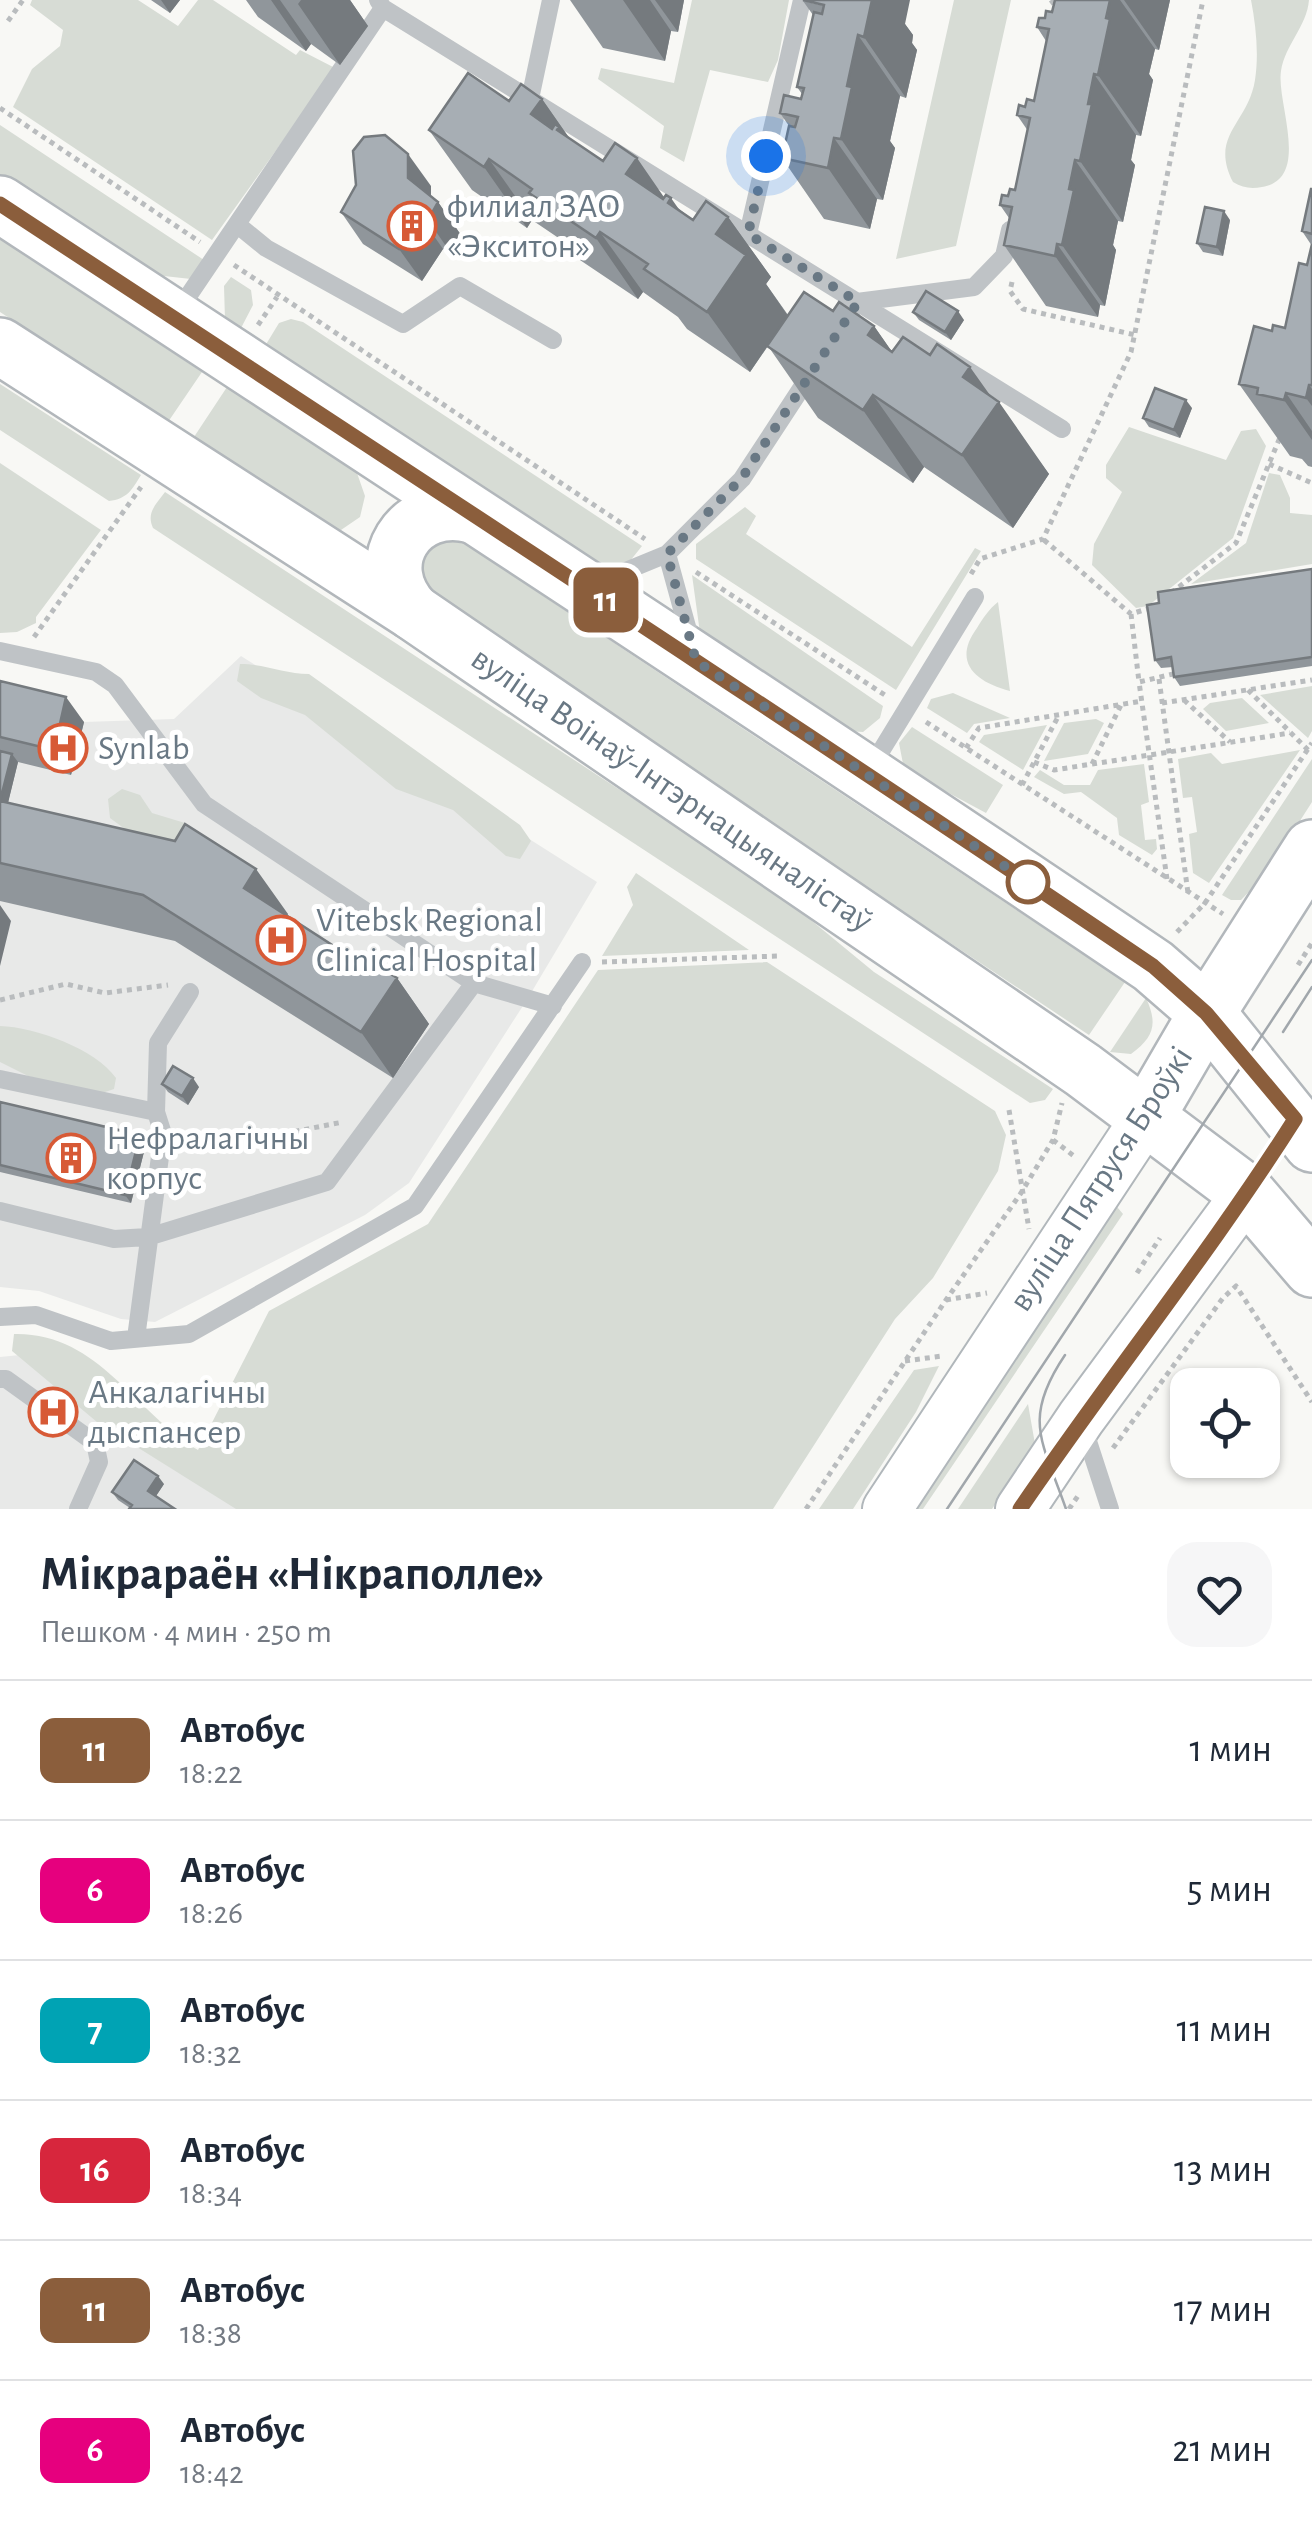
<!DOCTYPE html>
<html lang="ru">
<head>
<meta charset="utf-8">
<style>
  body { margin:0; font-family:"Alegreya Sans",sans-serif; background:#f6f6f7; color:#1f2937; height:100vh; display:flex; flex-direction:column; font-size:38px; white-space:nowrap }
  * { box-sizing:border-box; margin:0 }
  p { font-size:32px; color:#747a83 }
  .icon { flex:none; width:55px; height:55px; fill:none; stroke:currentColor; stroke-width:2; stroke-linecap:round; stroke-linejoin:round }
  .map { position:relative; height:1509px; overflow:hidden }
  .drawer { display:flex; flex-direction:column; background:#fff; flex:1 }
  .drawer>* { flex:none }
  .badge { padding:0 20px; border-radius:15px; font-size:35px; line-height:65px }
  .fabs { position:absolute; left:1170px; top:1368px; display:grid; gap:20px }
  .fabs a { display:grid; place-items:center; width:110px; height:110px; border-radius:20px; background:#fff; box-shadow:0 2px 8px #0004; font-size:50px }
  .you { position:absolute; width:50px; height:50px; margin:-25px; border:8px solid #fff; border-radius:50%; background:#1a73e8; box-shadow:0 0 0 15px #1a73e833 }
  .map>.badge { position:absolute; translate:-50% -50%; box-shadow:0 0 0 5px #fff }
  .round { display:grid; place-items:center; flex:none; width:105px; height:105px; border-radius:30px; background:#f6f6f7 }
  .headline { display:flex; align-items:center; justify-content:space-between; height:170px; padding:0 40px }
  h1 { font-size:48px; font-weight:700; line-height:75px }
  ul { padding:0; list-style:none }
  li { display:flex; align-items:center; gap:30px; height:140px; padding:0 40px; border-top:2px solid #e0e1e3 }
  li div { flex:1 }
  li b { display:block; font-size:38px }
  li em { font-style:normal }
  li .badge { min-width:110px; font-weight:700; text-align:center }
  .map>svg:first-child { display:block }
  .built { fill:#e8e9e8 }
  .green { fill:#d7dcd5 }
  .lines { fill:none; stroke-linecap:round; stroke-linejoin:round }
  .secondary-casing { stroke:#b1b7bb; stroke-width:52 }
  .primary-casing { stroke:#b2b7bb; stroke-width:60 }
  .path { stroke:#b9bcbe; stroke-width:5; stroke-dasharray:5 5; stroke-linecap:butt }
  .lane { stroke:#bfc3c6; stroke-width:18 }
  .secondary { stroke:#fff; stroke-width:48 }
  .primary { stroke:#fff; stroke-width:55 }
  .tram { stroke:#a1a7ac; stroke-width:2.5 }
  .wall { fill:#90969b }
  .shaded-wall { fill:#757a7e }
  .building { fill:#a7aeb4; stroke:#757a7e; stroke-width:2.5 }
  .line-casing { stroke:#fff; stroke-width:22 }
  .line { stroke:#8b5e3c; stroke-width:15 }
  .walk { stroke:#697884; stroke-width:10; stroke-dasharray:0 18 }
  .stop-dot { fill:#fff; stroke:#8b5e3c; stroke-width:5 }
  .labels { text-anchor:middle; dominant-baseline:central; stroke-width:10; stroke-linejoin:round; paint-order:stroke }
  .poi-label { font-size:35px; fill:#697884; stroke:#fff; text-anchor:start }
  .street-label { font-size:35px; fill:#697884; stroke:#fff }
</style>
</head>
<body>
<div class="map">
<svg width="1312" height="1509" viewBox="0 0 1312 1509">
  <rect width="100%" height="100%" fill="#f8f8f5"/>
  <path class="built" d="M241,656L597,882L528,998L409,1183L365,1215L155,1322L121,1319L39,1291L0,1287V702L84,722L174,719Z
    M20,1355L252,1509H0V1357Z"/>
  <path class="green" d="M32,0H138L178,26L198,0H213L296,55L300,50L335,68L212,240L13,107L32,69L60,46L63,30L30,5Z
    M692,0H789L778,60L768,82L710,70L684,162L660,148L664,126L598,79L601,68L674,83Z
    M954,0H1011L956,246L896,259Z
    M1251,0H1309C1307,26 1285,45 1281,71C1276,102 1312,179 1262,187C1251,189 1243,188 1233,182C1209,135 1248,124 1255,80C1259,54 1256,26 1251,0Z
    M0,125L207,262L191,279L155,275L0,175Z
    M0,239L202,372L168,422L0,312Z
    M231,277L251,290L253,305L240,330L225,320L224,286Z
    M291,319L303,322L642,546L626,566L599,570L265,346L279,323Z
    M0,384L141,475C132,490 127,499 109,501L0,430Z
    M227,387L357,473L365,496L360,517L341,530L319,524L192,440Z
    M1129,427L1226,460L1241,431L1256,429L1266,446L1233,538L1148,606L1136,608L1092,565L1094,544L1122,492L1106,478V465Z
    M0,463L101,530L36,617V623L17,632L0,633Z
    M1269,473L1280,475L1290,498V513L1312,515V564L1191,584L1246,543Z
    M165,492L730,862L806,916L874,972L1053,1089L1045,1100L1030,1103L153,528C146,513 156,504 165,492Z
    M745,507L756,516L746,534L912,647L975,548L981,551L896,690L696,559V544Z
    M440,539L465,544L1125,982L1089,1035L426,595L413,570L420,550Z
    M692,575L883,706L880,718L863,732L846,731L700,633Z
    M998,602L1010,691C975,682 952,662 977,628C983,618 989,609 998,602Z
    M240,664C265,664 285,674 309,674L520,825L531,841L520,859L506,856L453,810L396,789L305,715L261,698L237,681Z
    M1312,686V731L1308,738L1260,695Z
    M953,693L1010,718L974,724L967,733L927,708L931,699Z
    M1242,698L1269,723L1226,731L1203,709L1210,703Z
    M1096,719L1104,723L1088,754L1044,761L1064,723Z
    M1047,725L1023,770L979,742L984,735Z
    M912,727L1003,785L986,813L904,769L899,743Z
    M1300,750L1209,883L1193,873L1189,834L1197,832L1192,797L1183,798L1178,759L1211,753L1222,764Z
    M1312,759V802L1266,874L1241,900H1231L1222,895Z
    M1144,764L1149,802L1141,805L1145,840L1156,839L1157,849L1152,855L1119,835L1117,818L1081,792L1064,794L1034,777L1040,770L1064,785H1090L1098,770Z
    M122,789L140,795L152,813L185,823L191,833L184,848L148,846L110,818L108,799Z
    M636,873L749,950L602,956L633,905L627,887Z
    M767,962L995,1111L1006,1135L998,1171L933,1278L895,1319L773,1509H236L97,1422L12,1351L14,1334C98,1332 134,1412 198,1450L269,1311L428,1224L598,970Z
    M1146,998C1158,1024 1154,1037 1131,1054L1110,1052Z
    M0,1026C35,1027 96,1049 116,1078L114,1089L99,1094L28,1076L0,1062Z
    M1113,1202L1123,1214L923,1509H908Z
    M939,1366L916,1412L853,1509H819L914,1370Z
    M1028,1404L1035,1444L992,1509H958Z"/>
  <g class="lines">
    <g class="secondary-casing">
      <path id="secondary" d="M887,1509L1147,1116
        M1020,1509L1081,1418L1247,1193"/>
    </g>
    <g class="primary-casing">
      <g id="primary">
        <path d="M0,204C385,457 771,708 1153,966L1207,1013L1312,1144"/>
        <path id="s1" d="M0,346L413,612L1083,1070L1247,1193L1312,1269"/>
        <path d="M413,612C368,564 409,499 472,515"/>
        <path d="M1147,1116L1207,1013L1312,848"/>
      </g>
    </g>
    <path class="path" d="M1051,0L1058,10
      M8,21L23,0
      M0,108L200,242
      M234,265L645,539
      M1012,282L1010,291L1023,309L1135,335
      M258,325L277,297
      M1269,464L1312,483
      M1044,540L1131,614L1150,608
      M696,572L888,697
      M971,574L980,559L1043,539L1131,352L1203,0
      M1171,593L1236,543L1281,435
      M1131,614L1139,682
      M34,637L141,487
      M1159,679L1188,893
      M1248,690L1308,750
      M1184,700L1230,742
      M1162,703L1312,680
      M926,722L1223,914
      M966,748L979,728L1142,701
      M1034,762L1054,770L1290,733
      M1092,764L1121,705
      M1022,785L1059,715
      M1167,879L1139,682L1177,673
      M1177,932L1205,903L1312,743
      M602,962L779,956
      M1298,965L1312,943
      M0,1000L66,984L105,993L168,985
      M1009,1110L1029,1229
      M186,1137L236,1143L343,1122
      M1053,1140L1074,1156
      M1137,1273L1160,1238
      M946,1300L987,1293
      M905,1361L942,1356
      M1113,1448L1223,1298L1236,1286L1312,1402
      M806,1509L946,1300L1021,1193L1053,1140L1062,1103
      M1069,1509L1080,1493"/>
    <path class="lane" d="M378,0L383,8L1062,429
      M530,99L551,0
      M239,226L266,248L403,324L460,286L553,340
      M748,234L802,0
      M176,314L383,8
      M841,328L857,302L974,287L1004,256L1010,230
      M667,554L692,645
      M594,584L667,554L742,479L810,375
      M0,651L96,672L115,685L204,804L474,983L553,1006
      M870,769L975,597
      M0,1079L156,1112
      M0,1211L114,1239L148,1237L327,1182L474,983
      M0,1317L36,1315L111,1341L189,1334L415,1206L582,962
      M136,1338L163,1134L156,1112L158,1043L190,992
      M0,1379H6L95,1443L99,1462L78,1509
      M1084,1429L1110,1509"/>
    <use href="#secondary" class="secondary"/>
    <use href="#primary" class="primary"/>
    <path class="tram" d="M1283,1032L1312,987
      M1065,1355C1021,1420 1043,1442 1066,1509
      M947,1509L1312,960"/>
  </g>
  <path class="wall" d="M151,0H180L170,13Z
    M246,0H350L368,26L340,65L311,44L306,51L258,17Z
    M570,0H684L678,32L671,31L665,61L603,48Z
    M1055,0H1170L1159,50L1155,49L1149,74L1153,80L1141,136L1136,135L1131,160L1135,165L1123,222L1118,221L1113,245L1116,250L1105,306L1100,305L1098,317L1046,306L1004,245L1009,218L1000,205L1015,190L1028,131L1017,115L1034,101L1046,41L1037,27L1052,12Z
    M803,1L905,24L913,35L912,43L917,50L906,98L900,96L890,141L895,148L883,200L877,199L870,229L824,219L782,158L789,126L780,113L801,99L802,94L797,87L813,15Z
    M542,99L569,138L603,161L664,197L693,220L728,217L771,277L766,284L788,315L833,311L874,326L892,352L991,397L1049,474L1013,528L924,467L913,483L818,418L768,346L750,372L687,329L678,317L643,292L638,299L571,254L563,241L532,220L527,228L472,190L429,130L509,101Z
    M431,186V196L438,202L461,235L450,252L443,249L422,281L363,244L341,212Z
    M1312,189V467L1308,466L1302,459L1290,456L1239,384L1272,331L1285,328L1307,265L1312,246L1302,231Z
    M1230,220L1223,256L1203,252L1197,243Z
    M913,312L964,320L951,340L919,320Z
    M1192,408L1180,438L1149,427L1143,418Z
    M1312,569V666L1180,686L1174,677L1173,667L1161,668L1155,660Z
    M0,681L84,722L71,775L18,762L8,802L288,914L287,916L371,970L397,978L429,1024L393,1078L175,941L0,901Z
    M162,1084L199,1087L188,1105L168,1092Z
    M0,1102L146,1144L131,1203L0,1172Z
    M164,1484L156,1496L130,1508L118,1500L112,1492Z"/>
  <path class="shaded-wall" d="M161,0H180L170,13Z
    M271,0H280L311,44L306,51Z
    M301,0H350L368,26L340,65L298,4Z
    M623,0H650L671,31L665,61Z
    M655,0H684L678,32Z
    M872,0H910L905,24L913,35L912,43L917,50L906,98L864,37Z
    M1110,0H1120L1155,49L1149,74L1153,80L1141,136L1098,75Z
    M1124,0H1170L1159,50Z
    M858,35L900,96L890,141L895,148L883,200L841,139L847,86Z
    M1094,74L1136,135L1131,160L1135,165L1123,222L1080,161L1088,104Z
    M542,99L584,159L531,114Z
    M834,138L877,199L870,229L828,168Z
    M408,154L431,186V211L408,178Z
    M637,158L668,203L671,198L714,259L626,174Z
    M489,159L532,220L527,228L484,167Z
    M1075,160L1118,221L1113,245L1116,250L1105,306L1062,245L1069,189Z
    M438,202L461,235L450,252L428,220Z
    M1224,211L1230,220L1223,256L1217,247Z
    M420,216L443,249L422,281L399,249Z
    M728,217L771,277L766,284L788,316L750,372L707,312L716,234Z
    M600,232L643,292L638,299L596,238Z
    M1057,244L1100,305L1098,317L1055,256Z
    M958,311L964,320L951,340L945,332Z
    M874,326L925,399L868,335Z
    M970,367L997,405L999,402L1049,474L1013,528L962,455L963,377Z
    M1309,385L1312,389V406L1306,398Z
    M1286,393L1312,431V440L1284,400Z
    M873,395L924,467L913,483L863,410Z
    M1186,400L1192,408L1180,438L1174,430Z
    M66,697L84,722L71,775L54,750Z
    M12,754L18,762L0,836V802Z
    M256,869L288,914L276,933L244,888Z
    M0,905L11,921L0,966Z
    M397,978L429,1024L393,1078L361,1032Z
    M193,1078L199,1087L188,1105L182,1096Z
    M140,1135L146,1144L131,1203L125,1195Z
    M158,1476L164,1484L154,1499L148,1491Z"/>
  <path class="building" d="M803,0H872L864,37L858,35L847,86L852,87L841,139L834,138L828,168L782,158L789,126L795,127L798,117L780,113L784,95L801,99L804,88L797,87L814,12L822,14L824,5Z
    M1055,0H1110L1106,18L1110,19L1098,75L1094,74L1088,104H1092L1080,161L1075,160L1069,189L1074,190L1062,245L1057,244L1055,256L1004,245L1012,207L1000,205L1002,195L1008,196L1010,189L1015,190L1030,118L1017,115L1019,105L1025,107L1027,99L1034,101L1049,29L1037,27L1039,18H1045L1046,11L1052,12Z
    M468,73L509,101L521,84L542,99L531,114L552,129L555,124L559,127L557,130L603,161L615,143L637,158L626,174L663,199L666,195L671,198L668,203L693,220L706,201L728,217L716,234L746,255L707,312L644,269L648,264L600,232L596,238L529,193L532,189L489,159L484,167L429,130Z
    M385,135L408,154V178L438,202L428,220L420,216L399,249L341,212L356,185L353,151L364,137Z
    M1311,189H1312V234L1302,231Z
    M1205,207L1224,211L1217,247L1197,243Z
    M1312,244V385H1309L1306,398L1286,393L1284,400L1257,394L1258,388L1239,384L1254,326L1272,331L1273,325L1285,328L1299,263L1307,265Z
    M926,291L958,311L945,332L913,312Z
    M804,292L833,311L839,302L874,326L868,335L892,352L903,337L930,355L937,344L970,367L963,377L999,402L962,455L873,395L863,410L767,346Z
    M1155,388L1186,400L1174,430L1143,418Z
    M1312,569V657L1174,677L1171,657L1155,660L1147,605L1159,603L1158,592Z
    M0,681L66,697L54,750L0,737Z
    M0,751L12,754L0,801Z
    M0,801L175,841L185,824L256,869L244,888L371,970L375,964L397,978L361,1032L143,895L0,863Z
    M173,1066L193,1078L182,1096L162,1084Z
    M0,1102L140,1135L125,1195L0,1165Z
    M134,1460L158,1476L148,1491L175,1509H129L132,1505L112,1492Z"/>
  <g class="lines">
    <g class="line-casing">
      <path id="line" d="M0,204C385,457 771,708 1153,966L1206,1013L1295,1119C1210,1253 1109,1378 1020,1509"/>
    </g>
    <use href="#line" class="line"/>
    <path class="walk" d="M766,156L748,234L858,302L742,478L667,554L696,661L1033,885L1028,882"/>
  </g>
  <defs>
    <g id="building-ring" transform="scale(2.5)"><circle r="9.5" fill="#fff" stroke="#d75a36" stroke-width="1.5"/><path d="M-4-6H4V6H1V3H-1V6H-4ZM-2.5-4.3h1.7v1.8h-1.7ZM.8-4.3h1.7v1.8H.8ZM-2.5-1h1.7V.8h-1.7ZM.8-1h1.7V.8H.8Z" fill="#d75a36"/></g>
    <g id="hospital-ring" transform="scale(2.5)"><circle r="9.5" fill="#fff" stroke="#d75a36" stroke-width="1.5"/><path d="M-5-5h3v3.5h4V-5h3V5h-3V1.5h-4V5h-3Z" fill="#d75a36"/></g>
  </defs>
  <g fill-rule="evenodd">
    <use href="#building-ring" x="412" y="226"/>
    <use href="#hospital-ring" x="63" y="748"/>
    <use href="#hospital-ring" x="281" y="940"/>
    <use href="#building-ring" x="71" y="1158"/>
    <use href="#hospital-ring" x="53" y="1412"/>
  </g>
  <circle class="stop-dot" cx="1028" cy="882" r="20"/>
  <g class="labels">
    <g class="poi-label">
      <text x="447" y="206">филиал ЗАО<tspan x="447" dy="40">«Экситон»</tspan></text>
      <text x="98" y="748">Synlab</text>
      <text x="316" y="920">Vitebsk Regional<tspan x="316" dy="40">Clinical Hospital</tspan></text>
      <text x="106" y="1138">Нефралагічны<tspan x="106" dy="40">корпус</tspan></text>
      <text x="88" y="1392">Анкалагічны<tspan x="88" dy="40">дыспансер</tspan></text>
    </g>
    <g class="street-label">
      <text stroke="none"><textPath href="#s1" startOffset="805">вуліца Воінаў-Інтэрнацыяналістаў</textPath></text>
      <text transform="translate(1101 1179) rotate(-57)">вуліца Пятруся Броўкі</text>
    </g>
  </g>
</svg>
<div class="fabs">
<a><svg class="icon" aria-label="locate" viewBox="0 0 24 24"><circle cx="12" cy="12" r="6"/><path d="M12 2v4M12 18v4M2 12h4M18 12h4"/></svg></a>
</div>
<div class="you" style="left:766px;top:156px"></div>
<b class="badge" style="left:606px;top:600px;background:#8b5e3c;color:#fff">11</b>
</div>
<section class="drawer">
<div class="headline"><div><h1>Мікрараён «Нікраполле»</h1><p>Пешком · 4 мин · 250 m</p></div><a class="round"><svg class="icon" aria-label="heart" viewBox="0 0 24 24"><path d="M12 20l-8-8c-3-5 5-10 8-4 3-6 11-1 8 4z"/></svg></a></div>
<ul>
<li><span class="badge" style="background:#8b5e3c;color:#fff">11</span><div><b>Автобус</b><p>18:22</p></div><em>1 мин</em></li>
<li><span class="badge" style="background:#e6007e;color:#fff">6</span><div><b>Автобус</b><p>18:26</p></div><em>5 мин</em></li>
<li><span class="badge" style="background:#00a3b4;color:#fff">7</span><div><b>Автобус</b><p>18:32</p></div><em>11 мин</em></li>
<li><span class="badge" style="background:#d7263d;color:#fff">16</span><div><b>Автобус</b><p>18:34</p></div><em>13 мин</em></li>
<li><span class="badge" style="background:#8b5e3c;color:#fff">11</span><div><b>Автобус</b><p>18:38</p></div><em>17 мин</em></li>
<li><span class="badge" style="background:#e6007e;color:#fff">6</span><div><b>Автобус</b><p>18:42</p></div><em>21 мин</em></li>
</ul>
</section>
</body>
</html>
